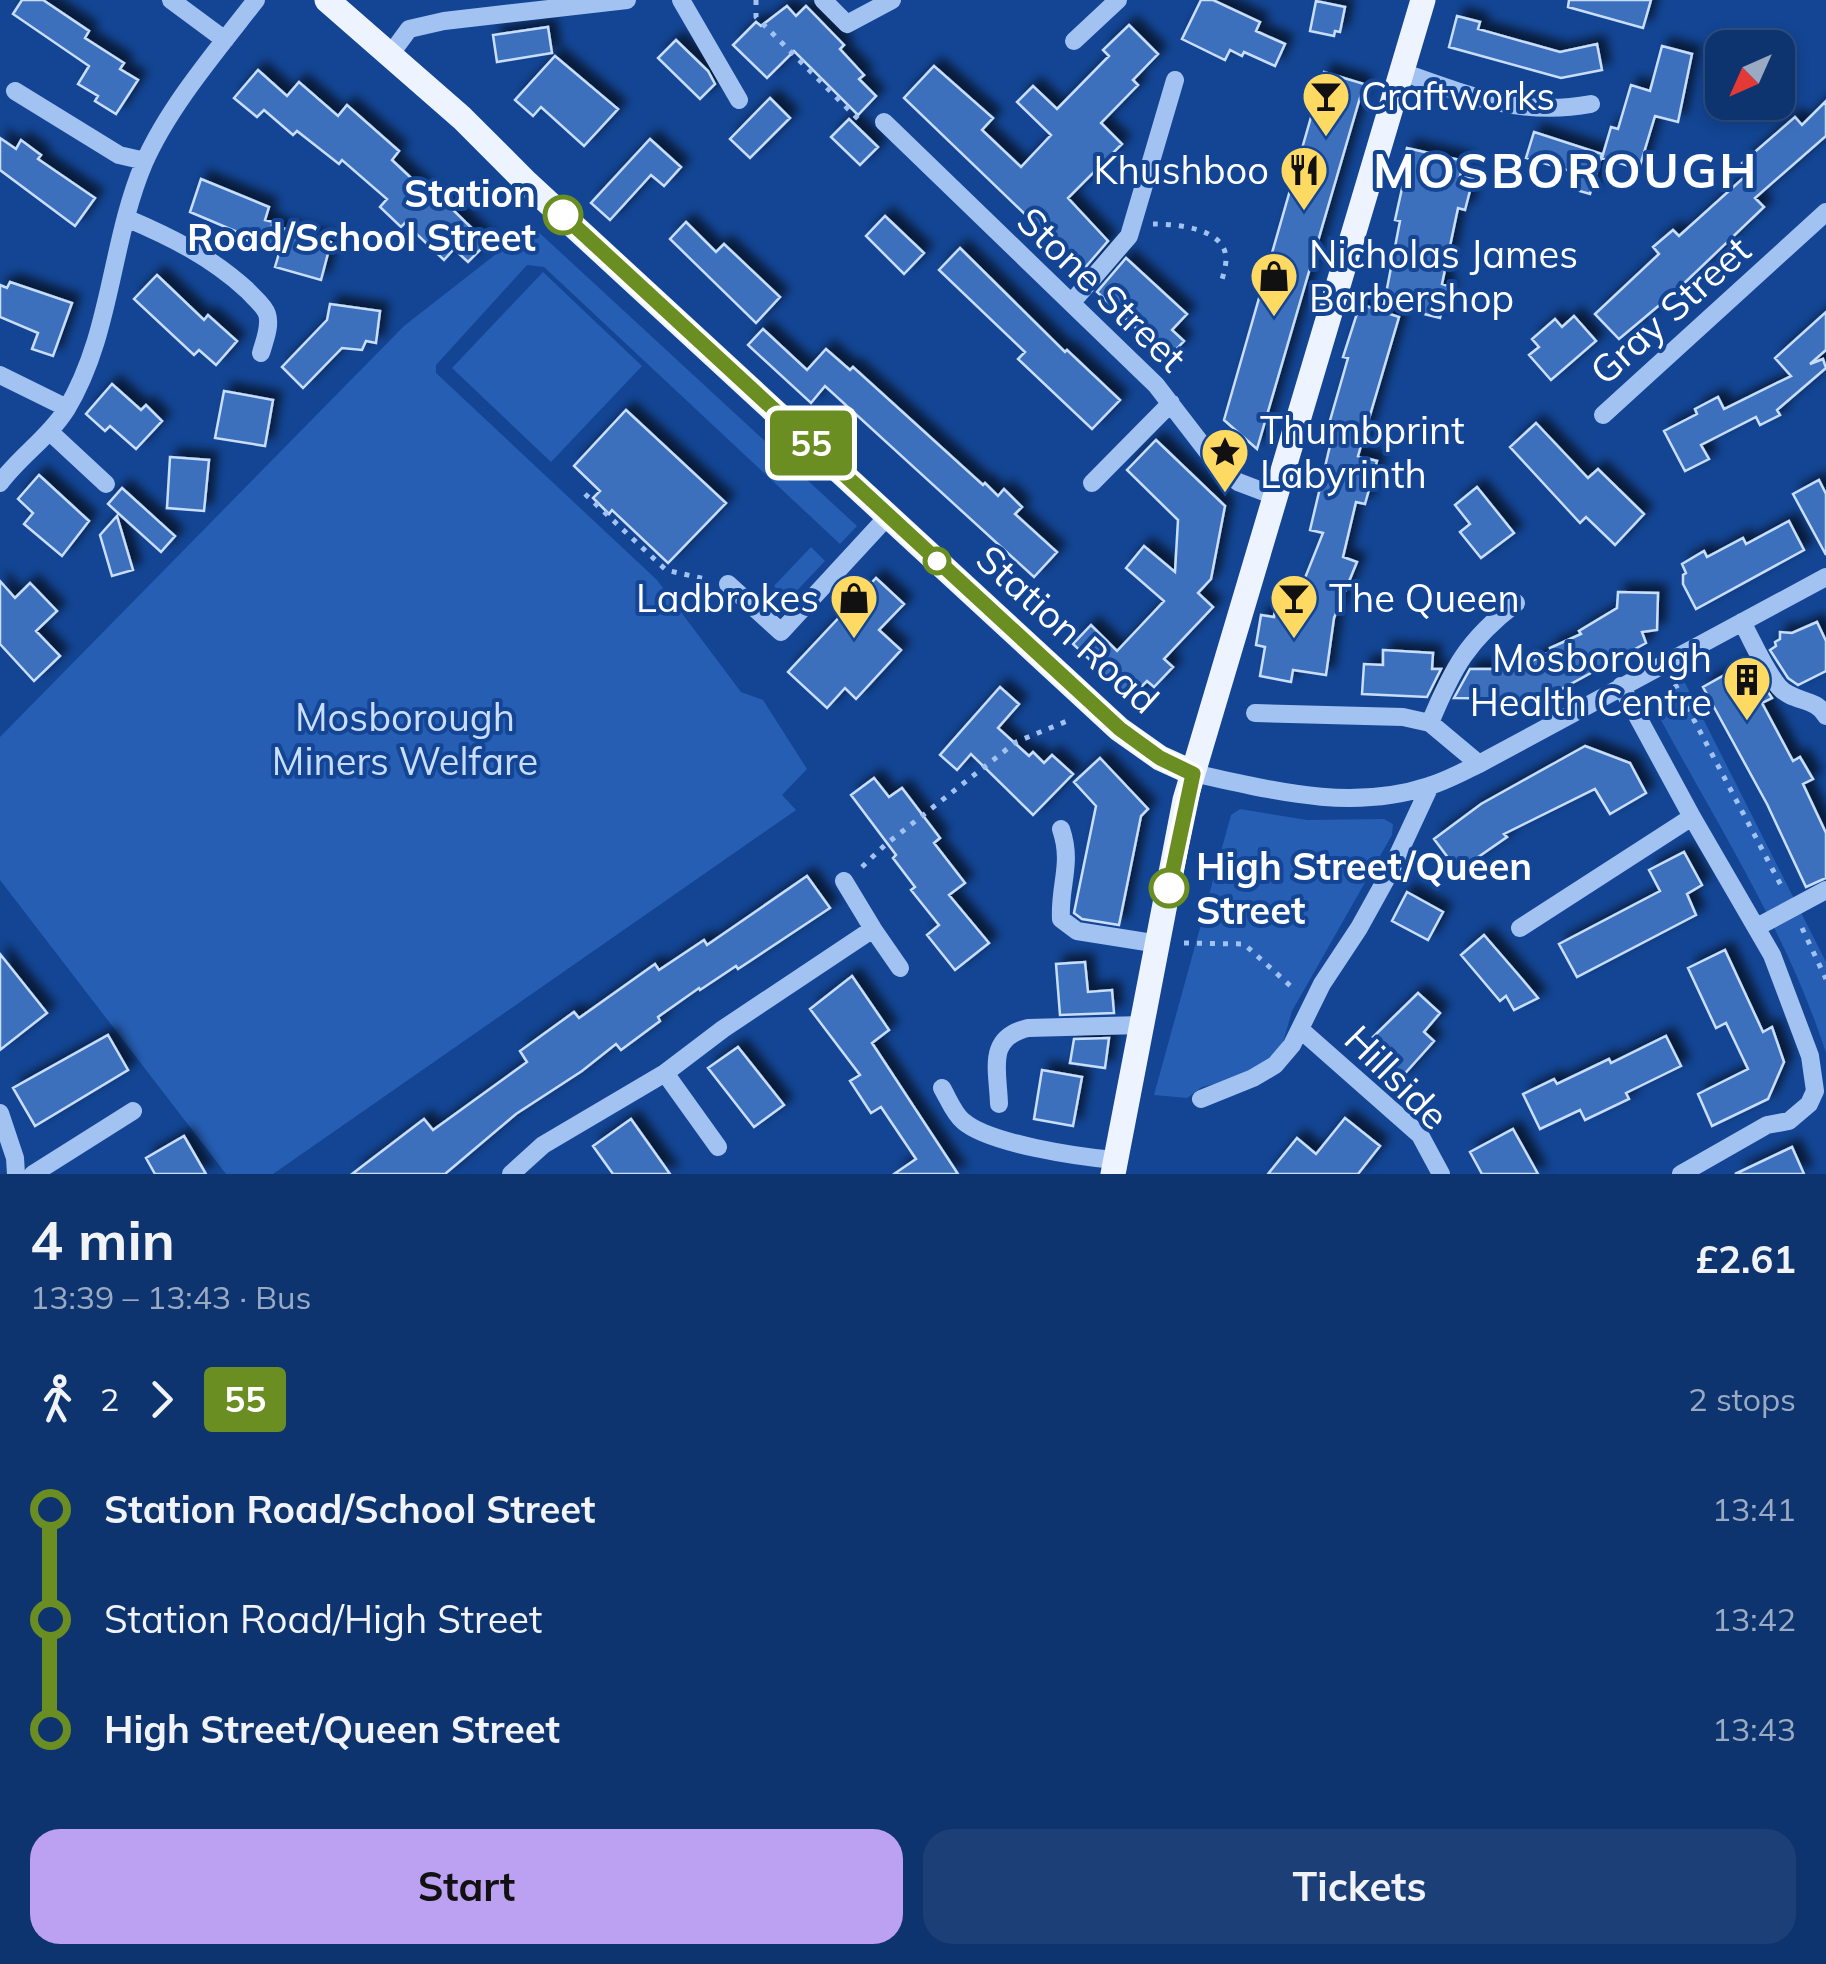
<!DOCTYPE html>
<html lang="en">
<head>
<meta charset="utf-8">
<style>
  body { margin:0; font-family:Mulish,sans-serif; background:#1c3f77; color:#f1f3f6; height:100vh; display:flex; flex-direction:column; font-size:38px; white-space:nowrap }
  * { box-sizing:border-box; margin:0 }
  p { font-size:32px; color:#9baac3 }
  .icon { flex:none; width:55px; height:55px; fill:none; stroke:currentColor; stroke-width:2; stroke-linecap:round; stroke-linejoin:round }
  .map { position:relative; height:1174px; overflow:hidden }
  .panel { display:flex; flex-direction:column; background:#0e346f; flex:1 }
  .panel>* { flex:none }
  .badge { padding:0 20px; border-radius:8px; font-size:35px; line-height:65px }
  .needle { width:65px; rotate:225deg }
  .fabs { position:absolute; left:1705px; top:30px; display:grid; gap:20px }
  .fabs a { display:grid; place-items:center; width:90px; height:90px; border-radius:20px; background:#0e346f; box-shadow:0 5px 15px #0003,0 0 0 2px #2e4f82; font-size:50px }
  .map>.badge { position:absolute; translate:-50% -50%; box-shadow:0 0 0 5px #fff }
  .legs { display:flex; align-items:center; gap:15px; height:110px; padding:0 30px; font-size:32px }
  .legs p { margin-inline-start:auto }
  .summary { display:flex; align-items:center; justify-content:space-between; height:170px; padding:0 30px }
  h1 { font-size:55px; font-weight:700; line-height:75px }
  .primary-button { display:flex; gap:20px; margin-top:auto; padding:20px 30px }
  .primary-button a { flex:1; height:115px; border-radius:30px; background:#bca0f2; color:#111; font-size:40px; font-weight:700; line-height:115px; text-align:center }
  .primary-button a+a { background:#1c3f77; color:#f1f3f6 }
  ul { padding:0 30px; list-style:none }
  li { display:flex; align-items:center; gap:35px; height:110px; font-size:38px }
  li i { display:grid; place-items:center; width:15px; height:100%; margin:0 12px; background:currentColor }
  li i::after { content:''; width:25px; height:25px; margin:-12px; border:8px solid; border-radius:50%; background:#0e346f }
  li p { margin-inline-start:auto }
  li:first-child i { background:linear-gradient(#0000 50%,currentColor 0) }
  li:last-child i { background:linear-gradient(currentColor 50%,#0000 0) }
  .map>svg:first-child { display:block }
  .green { fill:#255eb3 }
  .building { fill:#3c6fbc; stroke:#c9defd; stroke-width:2.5; filter:url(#shadow) }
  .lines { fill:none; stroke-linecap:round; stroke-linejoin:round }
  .path { stroke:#a2c2f2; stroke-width:5; stroke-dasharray:5 8; stroke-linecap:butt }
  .minor { stroke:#a2c2f2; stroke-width:18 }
  .major { stroke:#edf3ff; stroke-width:25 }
  .line-1-casing { stroke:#fff; stroke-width:22 }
  .line-1 { stroke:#6b8e23; stroke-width:15 }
  .stop-1-dot { fill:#fff; stroke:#6b8e23; stroke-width:5 }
  .labels { text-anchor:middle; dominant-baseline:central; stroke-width:8; stroke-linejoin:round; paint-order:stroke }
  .poi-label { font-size:38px; fill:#fff; stroke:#134594; text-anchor:start }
  .stop-label { font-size:38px; font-weight:bold; fill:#fff; stroke:#134594; text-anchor:end }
  .street-label { font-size:38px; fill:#fff; stroke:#134594 }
  .park-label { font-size:38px; fill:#c9defd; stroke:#134594 }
  .district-label { font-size:48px; font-weight:bold; letter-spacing:2.5px; fill:#fff; stroke:#134594 }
</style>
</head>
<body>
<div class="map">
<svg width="1826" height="1174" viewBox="0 0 1826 1174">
  <defs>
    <filter id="shadow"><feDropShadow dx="8" dy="-8" stdDeviation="5" flood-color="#0009"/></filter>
  </defs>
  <rect width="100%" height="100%" fill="#134594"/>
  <path class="green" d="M532,226L857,526L840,544L544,267L527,265L436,365V373L657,580L741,692L763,700L807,769L782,795L796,810L273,1174H226L0,880V737L404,326Z
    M543,272L642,366L551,462L452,368Z
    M811,547L825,561L788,600L774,586Z
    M1683,679L1826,962V1053C1787,932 1716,823 1656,711L1655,701Z
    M1240,809L1307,820L1384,819L1393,824L1392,835L1292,1011L1280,1053L1231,1080L1202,1087L1187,1098L1154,1095L1231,815Z"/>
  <path class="building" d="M22,0H43L89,31L85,38L124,63L120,69L138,80L116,114L95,101L98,96L78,84L89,66L13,14Z
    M1201,0H1213L1260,22L1256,31L1285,44L1275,66L1244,52L1242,56L1230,50L1225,60L1182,39Z
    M1569,0H1651L1643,28L1568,7Z
    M1316,1L1345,7L1340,32L1335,31L1334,36L1310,31Z
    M787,6L796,16L806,6L844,45L840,49L864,75L859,79L876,96L858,115L794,51L767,78L733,45L756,22L761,26Z
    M1457,16L1480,22L1478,29L1560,52L1597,44L1602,70L1561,78L1449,47Z
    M1129,25L1158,54L1133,80L1138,85L1101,123L1122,144L1068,198L1108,241L1083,270L904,98L934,66L993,118L982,130L1021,167L1051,135L1017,102L1033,86L1057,109L1109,56L1103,50Z
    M548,27L552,53L497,62L493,35Z
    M676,40L708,71L715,84L700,99L658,58Z
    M1662,46L1692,54L1678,122L1655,116L1639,169L1602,158L1611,127L1618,129L1631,85L1650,91Z
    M555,56L618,109L584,146L541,107L533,116L515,100Z
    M258,70L287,96L299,82L338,116L347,105L399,151L392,160L442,207L446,203L487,243L468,262L454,249L444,260L405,223L401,227L380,207L387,199L342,160L339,164L297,131L293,135L264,110L257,117L234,98Z
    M1324,72L1364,84L1257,449L1224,420Z
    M770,98L790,118L750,158L730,139Z
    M1826,101V136L1755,198L1764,207L1675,292L1619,339L1595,314L1659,254L1653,247L1673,230L1679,236L1750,172L1742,163L1795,117L1802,125Z
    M849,119L878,147L860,165L831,137Z
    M1534,132L1602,154L1590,194L1569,188L1574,172L1526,158Z
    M0,138L16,149L21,140L41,155L38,159L95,198L75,226L0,170Z
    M650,139L681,167L664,186L651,175L610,220L591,203Z
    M1407,148L1464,161L1460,176L1473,179L1465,210L1458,208L1442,284L1448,286L1440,318L1384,304L1400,221L1395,220L1403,184L1398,183Z
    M201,179L269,207L265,220L273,222L272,225L331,242L321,280L275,267L280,250L233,236L235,231L190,212Z
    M885,216L924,253L904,274L866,236Z
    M686,222L716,252L724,244L780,297L756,323L670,239Z
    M960,248L1065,352L1067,350L1120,400L1092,429L1018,359L1025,352L939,270Z
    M1126,258L1187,314L1172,330L1184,341L1168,358L1097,292Z
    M157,275L204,320L208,315L237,341L216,365L199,350L194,355L134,299Z
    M10,282L72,303L53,356L32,349L38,333L0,317V285L7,288Z
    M330,304L380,311L376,343L366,341L362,350L342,348L303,388L282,367L327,320Z
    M1360,304L1399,317L1358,456L1377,461L1365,504L1356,502L1343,557L1357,562L1334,618L1326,675L1293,670L1291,682L1260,676L1265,647L1256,645L1261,615L1274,617L1275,606L1293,608L1323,533L1310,530L1333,433L1327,431L1348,358L1343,357Z
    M1826,312V350L1810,364L1823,359L1826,368L1777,410L1780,415L1760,425L1756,417L1701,445L1709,459L1685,471L1664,431L1697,414L1695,409L1718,397L1724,409L1791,376L1775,358Z
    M1574,316L1596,341L1551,380L1529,355L1539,347L1532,339L1555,319L1562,327Z
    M763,329L807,370L826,349L850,370L853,367L983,485L985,483L998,496L1004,489L1022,507L1015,514L1057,552L1034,577L825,386L811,403L748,345Z
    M112,384L141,410L146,405L162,421L136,449L110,426L105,431L86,414Z
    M224,391L273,400L265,446L215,438Z
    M626,410L726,503L668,563L612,510L609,514L593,498L600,491L574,466Z
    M1536,423L1588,478L1598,469L1644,514L1615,545L1586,517L1580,523L1510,447Z
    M1156,440L1225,506L1211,579L1198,593L1213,607L1164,659L1173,667L1154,687L1147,681L1130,698L1073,644L1091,625L1117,651L1164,601L1126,568L1144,546L1175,572L1178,520L1127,470Z
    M170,457L209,460L204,511L167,508Z
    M39,475L89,521L62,556L24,524L33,513L18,499Z
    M1819,480L1826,494V555L1793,494Z
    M1477,487L1514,533L1481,558L1460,532L1470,524L1455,505Z
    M122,488L175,536L161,552L108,504Z
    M117,516L133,570L112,576L100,535Z
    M1789,521L1804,550L1696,609L1683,584V575L1686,573L1682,564L1704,551L1707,557L1743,538L1746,544Z
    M876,578L904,604L879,630L901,650L856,699L845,688L827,708L788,672Z
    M0,581L15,598L30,583L57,611L36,631L60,656L34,681L0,644Z
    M1618,592L1658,593L1657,630L1642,632L1646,643L1554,693L1529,699L1454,698L1470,669H1517L1551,651L1550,648L1581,634L1579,631L1617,608Z
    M1817,622L1826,641V671L1798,685L1788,678L1770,650L1776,646L1775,642L1780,639V632L1792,633Z
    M1383,650L1433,653L1432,669H1441L1427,697L1362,694L1364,664L1383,665Z
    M1748,662L1772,698L1762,703L1793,761L1800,757L1813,779L1803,784L1826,833V878L1806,887L1767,804L1703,687Z
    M1000,687L1019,704L998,728L1029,756L1033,752L1044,763L1052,755L1073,774L1033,815L971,754L957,770L940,755Z
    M1585,746L1630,763L1646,793L1610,814L1595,789L1504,834L1507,837L1458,871L1434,839L1481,804Z
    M1100,758L1148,809L1141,816L1119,925L1082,919L1074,913L1096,806L1074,782Z
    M874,778L889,797L902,788L940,838L934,843L965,883L949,895L989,943L955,970L927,935L939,925L911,890L915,887L893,858L896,855L851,795Z
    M1684,852L1702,885L1687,894L1696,915L1577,977L1559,944L1660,891L1649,870Z
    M807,876L830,908L738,969L736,966L700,990L699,988L658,1017L660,1021L621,1050L616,1044L582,1071L516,1114L445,1174H352L424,1119L433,1130L527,1062L520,1051L574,1012L579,1018L655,964L659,970L704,940L707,945Z
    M1407,892L1443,912L1428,940L1392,921Z
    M1484,935L1522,979L1538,998L1514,1010L1506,996L1500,1001L1461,955Z
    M1725,950L1763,1032L1772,1027L1784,1062L1768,1099L1712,1126L1698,1094L1748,1069L1726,1023L1716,1028L1688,968Z
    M0,954L47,1013L0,1050Z
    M1085,962L1088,992L1112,990L1114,1013L1060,1015L1056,964Z
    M852,976L889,1030L872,1043L958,1174H894L916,1159L881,1107L871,1113L850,1081L860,1075L810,1009Z
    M1418,993L1440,1013L1424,1032L1434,1041L1400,1079L1381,1062L1390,1052L1373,1037Z
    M108,1035L128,1070L35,1126L13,1088Z
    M1666,1036L1681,1066L1626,1093L1629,1099L1585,1120L1580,1110L1540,1129L1523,1094L1554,1079L1557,1084L1609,1059L1611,1063Z
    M1109,1038L1105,1068L1070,1063L1074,1039Z
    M738,1047L784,1105L754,1127L708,1068Z
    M1042,1070L1082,1077L1073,1126L1034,1119Z
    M1345,1118L1380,1146L1358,1174H1268L1297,1138L1316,1154Z
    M631,1119L670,1174H613L593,1146Z
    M1513,1129L1538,1174H1482L1470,1152Z
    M184,1136L206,1174H155L146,1158Z
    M1792,1147L1804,1174H1735Z"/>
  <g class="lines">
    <path class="path" d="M756,0V17L862,123
      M1153,224C1176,224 1226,228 1226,259C1226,267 1223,276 1221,283
      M585,494L666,570L705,579
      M1675,684L1784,891
      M862,867L885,845L1016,742L1072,719
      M1802,928L1826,979
      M1184,943L1244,944L1295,990"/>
    <path class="minor" d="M171,0L225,40
      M681,0L739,100
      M823,0L847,24L892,0
      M1074,41L1118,0
      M390,55L409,29L444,21L627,0
      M1402,72C1467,95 1520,117 1591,104
      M15,91L119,155L145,161
      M884,122L1156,385L1220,468L1238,482L1275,496
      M126,218C171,237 211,257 247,290C253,297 264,305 267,314C271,326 264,342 261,353
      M1072,302L1129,236L1175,80
      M0,375L67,408
      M1603,415L1826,212
      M50,432L106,484
      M0,483C20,456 48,438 66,410C112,334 110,243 144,163C169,106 218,49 256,0
      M1092,483L1171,403
      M728,584L781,632L888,516
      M1742,622C1753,642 1764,669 1779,687C1793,703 1816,697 1826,716
      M1621,686L1692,817L1772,955L1810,1056L1815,1091L1809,1104L1789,1121L1767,1125L1681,1174
      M1255,713L1403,717L1430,723L1479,764
      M1430,723C1453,667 1468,640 1516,603
      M1193,773C1271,790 1350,812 1429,786C1446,781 1462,772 1479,764L1826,577
      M1061,829C1073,864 1059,885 1061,919L1077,931L1159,944
      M1757,927L1826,890
      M1520,928L1692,817
      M873,929L900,968
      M1301,1030L1420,1135L1441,1174
      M665,1073L718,1147
      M942,1088C948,1098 954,1114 963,1121C989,1144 1080,1157 1115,1160
      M1201,1099L1253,1078L1275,1065L1292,1045L1322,984L1359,928L1390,872L1430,786
      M999,1104C998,1069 986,1038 1028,1028L1142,1025
      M0,1113L15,1158L16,1174
      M33,1174L133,1111
      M511,1174L543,1145L665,1073L723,1029L873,929L844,881"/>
    <path class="major" d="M327,0L462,118L527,183L1119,729L1160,758L1193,773
      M1113,1174L1185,800L1423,0"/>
  </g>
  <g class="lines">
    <g class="line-1-casing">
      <path id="line-1" d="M563,215L1120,729L1160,758L1193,774L1169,888"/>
    </g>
    <use href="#line-1" class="line-1"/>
  </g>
  <defs>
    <g id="bar-pin" transform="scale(2.5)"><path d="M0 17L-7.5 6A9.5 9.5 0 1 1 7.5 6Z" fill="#ffda63" stroke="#134594"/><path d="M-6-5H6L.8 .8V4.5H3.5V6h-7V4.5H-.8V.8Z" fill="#111"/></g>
    <g id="restaurant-pin" transform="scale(2.5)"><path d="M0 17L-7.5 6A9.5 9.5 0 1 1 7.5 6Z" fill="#ffda63" stroke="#134594"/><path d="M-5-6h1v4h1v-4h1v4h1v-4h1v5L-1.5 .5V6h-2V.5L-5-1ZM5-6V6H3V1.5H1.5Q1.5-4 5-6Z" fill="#111"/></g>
    <g id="shop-pin" transform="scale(2.5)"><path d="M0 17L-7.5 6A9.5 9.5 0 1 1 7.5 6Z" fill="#ffda63" stroke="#134594"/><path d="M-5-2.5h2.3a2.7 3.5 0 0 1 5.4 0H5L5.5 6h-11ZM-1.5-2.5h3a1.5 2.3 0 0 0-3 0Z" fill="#111"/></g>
    <g id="sight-pin" transform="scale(2.5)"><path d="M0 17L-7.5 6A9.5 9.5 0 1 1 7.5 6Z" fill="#ffda63" stroke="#134594"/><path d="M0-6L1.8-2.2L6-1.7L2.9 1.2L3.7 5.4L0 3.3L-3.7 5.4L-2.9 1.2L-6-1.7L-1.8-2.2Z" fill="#111"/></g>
    <g id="building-pin" transform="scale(2.5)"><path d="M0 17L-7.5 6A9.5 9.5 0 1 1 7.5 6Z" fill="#ffda63" stroke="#134594"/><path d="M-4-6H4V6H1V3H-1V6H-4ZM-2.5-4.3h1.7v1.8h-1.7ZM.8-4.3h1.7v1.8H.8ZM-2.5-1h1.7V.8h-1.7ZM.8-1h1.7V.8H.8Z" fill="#111"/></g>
  </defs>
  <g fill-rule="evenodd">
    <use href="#bar-pin" x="1326" y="96"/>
    <use href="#restaurant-pin" x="1304" y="170"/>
    <use href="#shop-pin" x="1274" y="276"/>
    <use href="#sight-pin" x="1225" y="452"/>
    <use href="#shop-pin" x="854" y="598"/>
    <use href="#bar-pin" x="1294" y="598"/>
    <use href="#building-pin" x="1747" y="680"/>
  </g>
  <g class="stop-1-dot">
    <circle cx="563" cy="215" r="18"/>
    <circle cx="937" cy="561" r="12"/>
    <circle cx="1169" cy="888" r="18"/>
  </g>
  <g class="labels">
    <g class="poi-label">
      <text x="1361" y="96">Craftworks</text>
      <text x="1269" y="170" text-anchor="end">Khushboo</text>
      <text x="1309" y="254">Nicholas James<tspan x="1309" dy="44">Barbershop</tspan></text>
      <text x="1260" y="430">Thumbprint<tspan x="1260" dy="44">Labyrinth</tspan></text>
      <text x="819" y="598" text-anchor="end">Ladbrokes</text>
      <text x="1329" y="598">The Queen</text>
      <text x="1712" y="658" text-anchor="end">Mosborough<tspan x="1712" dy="44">Health Centre</tspan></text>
    </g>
    <g class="stop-label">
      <text x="536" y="193">Station<tspan x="536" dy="44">Road/School Street</tspan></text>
      <text x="1196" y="866" text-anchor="start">High Street/Queen<tspan x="1196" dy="44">Street</tspan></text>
    </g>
    <g class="street-label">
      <text transform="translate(1102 289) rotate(44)">Stone Street</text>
      <text transform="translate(1670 310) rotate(-42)">Gray Street</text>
      <text transform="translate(1068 629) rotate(42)">Station Road</text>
      <text transform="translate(1397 1077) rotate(45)">Hillside</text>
    </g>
    <g class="park-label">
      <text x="405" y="717">Mosborough<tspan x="405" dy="44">Miners Welfare</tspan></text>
    </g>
    <g class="district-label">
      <text x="1566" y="170">MOSBOROUGH</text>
    </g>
  </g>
</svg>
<div class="fabs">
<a><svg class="needle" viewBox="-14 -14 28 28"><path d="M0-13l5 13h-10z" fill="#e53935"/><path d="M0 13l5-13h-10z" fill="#9baac3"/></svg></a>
</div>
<b class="badge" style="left:811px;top:443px;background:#6b8e23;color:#fff">55</b>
</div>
<section class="panel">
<div class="summary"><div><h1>4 min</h1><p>13:39 – 13:43 · Bus</p></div><b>£2.61</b></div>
<div class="legs"><svg class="icon" aria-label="walk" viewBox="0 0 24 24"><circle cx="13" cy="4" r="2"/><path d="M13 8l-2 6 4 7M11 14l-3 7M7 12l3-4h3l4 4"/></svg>2<svg class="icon" aria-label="forward" viewBox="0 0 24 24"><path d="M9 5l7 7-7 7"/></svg><b class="badge" style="background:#6b8e23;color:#fff">55</b><p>2 stops</p></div>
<ul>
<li><i style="color:#6b8e23"></i><b>Station Road/School Street</b><p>13:41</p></li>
<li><i style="color:#6b8e23"></i><span>Station Road/High Street</span><p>13:42</p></li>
<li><i style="color:#6b8e23"></i><b>High Street/Queen Street</b><p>13:43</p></li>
</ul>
<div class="primary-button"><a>Start</a><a>Tickets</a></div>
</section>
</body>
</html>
